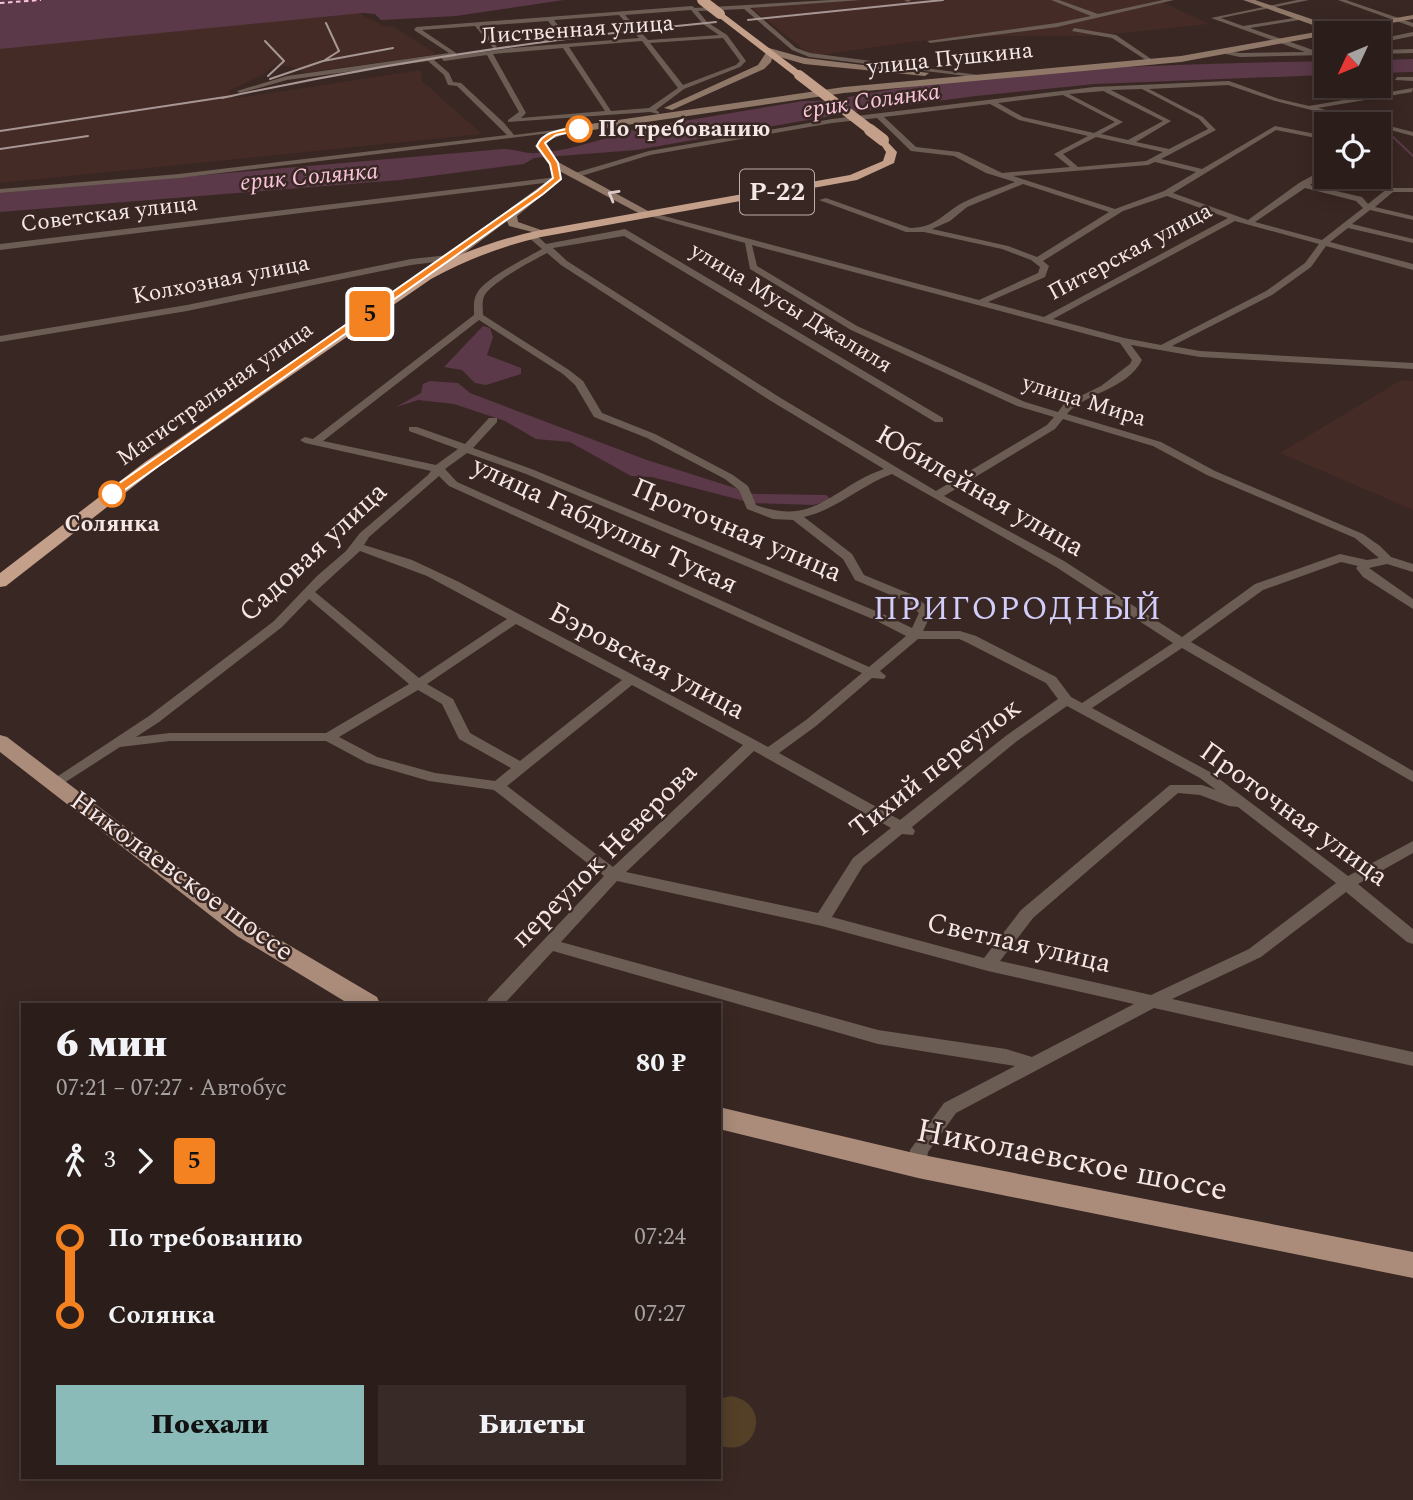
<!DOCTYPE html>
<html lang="ru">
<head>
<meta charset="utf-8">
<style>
  body { margin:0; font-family:Spectral,serif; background:#372a27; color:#f1f3f6; height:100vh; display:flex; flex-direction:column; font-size:26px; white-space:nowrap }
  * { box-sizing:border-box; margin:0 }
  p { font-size:23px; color:#a6a2a2 }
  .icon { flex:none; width:38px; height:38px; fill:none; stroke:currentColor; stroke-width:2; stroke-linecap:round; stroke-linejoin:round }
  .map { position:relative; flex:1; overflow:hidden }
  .side { position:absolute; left:21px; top:1003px; width:700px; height:476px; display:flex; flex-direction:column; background:#2b1d1a; border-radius:0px; box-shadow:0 4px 18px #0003,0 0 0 2px #473b39 }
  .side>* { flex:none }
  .badge { padding:0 14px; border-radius:5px; font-size:24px; line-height:46px }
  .needle { width:46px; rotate:226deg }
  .tools { position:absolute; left:1314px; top:21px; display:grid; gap:14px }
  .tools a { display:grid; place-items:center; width:77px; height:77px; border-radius:0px; background:#2b1d1a; box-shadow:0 4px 18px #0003,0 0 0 2px #473b39; font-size:35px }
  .map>.badge { position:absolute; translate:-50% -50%; box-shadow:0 0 0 4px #fff }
  .legs { display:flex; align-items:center; gap:10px; height:77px; padding:0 35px; font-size:23px }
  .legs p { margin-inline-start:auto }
  .head { display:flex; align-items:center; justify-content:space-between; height:119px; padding:0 35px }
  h1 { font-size:38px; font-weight:800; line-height:52px }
  .cta { display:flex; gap:14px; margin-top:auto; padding:14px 35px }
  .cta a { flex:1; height:80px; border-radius:0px; background:#8bbbb9; color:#111; font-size:28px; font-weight:800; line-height:80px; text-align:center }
  .cta a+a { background:#372a27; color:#f1f3f6 }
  ul { padding:0 35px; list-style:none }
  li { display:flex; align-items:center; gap:24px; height:77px; font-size:26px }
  li i { display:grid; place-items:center; width:10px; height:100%; margin:0 9px; background:currentColor }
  li i::after { content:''; width:18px; height:18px; margin:-9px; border:5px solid; border-radius:50%; background:#2b1d1a }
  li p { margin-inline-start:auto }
  li:first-child i { background:linear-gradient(#0000 50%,currentColor 0) }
  li:last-child i { background:linear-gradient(currentColor 50%,#0000 0) }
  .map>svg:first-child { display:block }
  .built { fill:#452b26 }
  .green { fill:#544027 }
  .water { fill:#5b3949 }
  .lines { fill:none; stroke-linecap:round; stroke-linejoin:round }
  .stream { stroke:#5b3949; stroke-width:2 }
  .ferry { stroke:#fac4dc; stroke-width:2; stroke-dasharray:4.5 3.5; stroke-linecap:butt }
  .street { fill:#6c5d54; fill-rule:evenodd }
  .secondary { fill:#907869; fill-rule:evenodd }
  .primary { fill:#ab8c7a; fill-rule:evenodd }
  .highway { fill:#c49f89; fill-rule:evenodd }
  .rail { stroke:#a79794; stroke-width:2 }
  .highway-bridge-far1 { stroke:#c49f89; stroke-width:10 }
  .highway-bridge { stroke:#c49f89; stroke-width:12 }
  .oneway { stroke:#dccbc6 }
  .line-1 { fill:#f58220; stroke:#fff; stroke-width:2 }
  .stop-1-dot { fill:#fff; stroke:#f58220; stroke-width:3.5 }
  .labels { text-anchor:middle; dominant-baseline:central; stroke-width:5; stroke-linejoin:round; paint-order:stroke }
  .far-street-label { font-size:23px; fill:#f5e7e5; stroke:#392723 }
  .far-stop-label { font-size:23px; font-weight:bold; fill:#f5e7e5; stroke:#392723; text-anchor:start }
  .far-water-label { font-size:24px; font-style:italic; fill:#fac4dc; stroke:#392723 }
  .shield { fill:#392723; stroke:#bdadab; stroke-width:2 }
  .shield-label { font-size:26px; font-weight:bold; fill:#f5e7e5 }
  .street-label { font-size:28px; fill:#f5e7e5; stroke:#392723 }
  .quarter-label { font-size:32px; letter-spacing:2px; fill:#d1cefa; stroke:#392723 }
  .near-street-label { font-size:33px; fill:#f5e7e5; stroke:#392723 }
</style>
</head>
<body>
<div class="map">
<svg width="1413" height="1500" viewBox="0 0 1413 1500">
  <rect width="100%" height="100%" fill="#392723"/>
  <path class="built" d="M840,0H1158L1209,24L1093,36H992L918,41L820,55L808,53L752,8Z
    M359,13L384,26L394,27L437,54L305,73L294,67L274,65L264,74L227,92L238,98L421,70L422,81L482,134L0,183V49Z
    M1401,380L1413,381V510L1280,453Z"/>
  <path class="green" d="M731,1396C774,1404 756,1460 719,1445V1399Z"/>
  <path class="water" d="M0,0H564L456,16L381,20L375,14L363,13L0,49Z
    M1413,59V72L1379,73V60Z
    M1326,61V75L1095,84L976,96L860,111L636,150L534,158L524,164L400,180L0,212V193L503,149C515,149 525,154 537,153C563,152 590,142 615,136L618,132L803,101L846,100L848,97C1005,67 1167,65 1326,61Z
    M483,326L490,328L493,337L487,355L521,368V374L486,385L475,383L462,370L444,367Z
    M430,381L458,383L470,393L647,460L754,494L826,495L832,500L813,505L752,503L652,477L631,476L570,442L536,439L505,421L454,404L418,400L396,407L421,393L423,384Z"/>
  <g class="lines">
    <path class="stream" d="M1334,120L1351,124
      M1379,132L1391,135L1413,156"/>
    <path class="ferry" d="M0,3L41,0"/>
    <path class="street" d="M830,0H861L750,8L796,48L810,53L986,76L983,78L809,57L792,50L744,9L698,11L707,22L727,35L746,61L740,67L684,89L656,110L659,112V114L650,112L508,122V120L519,112L487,55L444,61L441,58L434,60L449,73L453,82L461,83L504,123L514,135L563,129L567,131L179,178L0,193V189L179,174L507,135L457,86L448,85L444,75L428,61L287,80L240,93L237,91L287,76L449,53L414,30L416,27L692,6L695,8ZM691,10L703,24L719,35L648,40L625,15ZM619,15L639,38L511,48L455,56L456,53L422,30L475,26L494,49L497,47L481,26L548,21L559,35L543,39L545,42L566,36L554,20ZM723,38L740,61L736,65L683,85L650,43ZM642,41L678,88L649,108L611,111L569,47ZM563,48L605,111L521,118L526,113L493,54Z
      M904,0H911L908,2Z
      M1051,0H1059L1098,14L1163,0H1174L1057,27L930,43L927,41L1057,23L1091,16Z
      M1297,0H1309L1221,18L1243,26L1301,17L1299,20L1250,28L1316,51H1326V55L1240,57L1216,52L1219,50L1240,53L1305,52L1211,18Z
      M1338,0H1346L1413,23V27Z
      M1074,28L1116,35L1154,61L1149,62L1112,38L1072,31Z
      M1413,32V36L1379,43V39Z
      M1413,49V53L1379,54V50Z
      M1397,77H1413V81L1395,80Z
      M1229,81L1279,99L1309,106L1413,88L1412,92L1318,108L1413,132V136L1379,127V124H1368L1275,101L1228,85L1149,89L1203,117L1216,130L1161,159L1202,169L1275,126L1326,136V140L1276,130L1173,193L1248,220L1299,183L1326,168V173L1310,185L1362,197L1368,204L1388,188H1413V192H1393L1375,207L1413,216V220L1370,210L1352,224L1413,239V243L1348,228L1330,242L1413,264V270L1326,246L1311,267L1272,295L1172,346L1200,351L1413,363V369L1200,357L1131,345L1142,360C1127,390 1084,393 1067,414L1161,442L1215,471L1363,534L1380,546L1391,557L1413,564V572L1387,564L1369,568L1413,599V609L1363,577L1356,568L1358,566L1341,562L1263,590L1191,642L1413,771V782L1182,648L1092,708L1210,772L1348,876L1413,841V853L1358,884L1413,929V944L1407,942L1346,892L1261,957L1172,999L1413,1052V1066L1154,1008L956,1113L928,1152L925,1172L918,1174L911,1172L909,1166L910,1150L944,1103L1015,1066L878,1044L553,951L504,1004H486L488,999L604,876L494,790L429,781L367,763L326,741H170L120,747L61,785L56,787L49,782L149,716L274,621L317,576L346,551L360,533L428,475L431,471L305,443L300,440L305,437L313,439L474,315C474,307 473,300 477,293C486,278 526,258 542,249L528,237V233H534L546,244L625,229L943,418V422H935L624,236L553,248L567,261L779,397L936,491L1047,425L1054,417L1017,406L851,330L750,269L745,243L642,214L649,212L979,300L1038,273L1040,267L1031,260L1002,249L924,232H906L819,200L826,198L910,228C936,228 943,213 964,202C980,194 998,189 1015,182L986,173L954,156L911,151L877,118L832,123L650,155L578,177L574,175L575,173L649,151L832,119L1094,87ZM1142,89L1199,119L1208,129L1169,149L1136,142L1171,121L1111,90ZM1104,91L1105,92L1163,121L1128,140L1101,134L1123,122L1069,94ZM1063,95L1115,122L1094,133L1023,117L998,103ZM990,104L1019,120L1088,136L1054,154L1070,167L1002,173L959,152L916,147L884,117ZM1096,137L1163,152L1146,161L1078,167L1063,154ZM1155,162L1196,172L1164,191L1115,209L1013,176L1148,165ZM1023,184L1109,212L1037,257L1008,246L932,229L950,221L967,207ZM1305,188L1356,201L1363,208L1322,240L1255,222ZM1167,196L1228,218L1044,317L988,302L1045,277L1049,266L1043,261L1123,211ZM1235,221L1319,244L1305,263L1266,291L1161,345L1124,338L1053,319ZM752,245L1120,343L1132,360L1130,364L1101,386L1064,404L1058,412L1025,402L857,326L757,266ZM547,253L561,265L771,401L884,469C832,487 816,527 756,505L748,486L733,475L655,434L602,413L583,381L569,370L483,315C483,308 481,299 486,293C498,279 530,262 547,253ZM479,320L563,374L575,385L594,417L647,438L725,479L739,490L747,509L773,519L793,520L843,559L855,580L907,602L919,613L912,628L883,614L534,470L473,448L497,422V418H489L465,444L417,427H409V431L458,449L436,465L323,441ZM1063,419L1153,446L1207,475L1355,538L1379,558L1367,560L1340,554L1255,584L1182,637L1064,561L944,496L1055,429ZM467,453L526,474L875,620L906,636L869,667L457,482L445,469ZM892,474L1056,567L1173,643L1082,703L1071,697L1056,677L976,636L960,631H923L932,612L930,609L915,596L864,575L852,554L804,517C836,510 861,485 892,474ZM439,476L449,486L862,673L806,720L768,747L459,582L412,560L364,545L369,537ZM360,551L427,576L507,619L419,678L315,592ZM309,599L409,684L326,733H170L136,737L159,722L282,627ZM516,624L622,680L520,761L470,733L453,699L427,684ZM918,639H959L966,642L1046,683L1058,699L1007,735L900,820L779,753L816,726L872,678L884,679L886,676L880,671ZM632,685L743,745L613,867L507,786ZM418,690L442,704L459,739L511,768L495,781L435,773L377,757L339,737ZM1067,706L1200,778L1216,790L1202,785H1170L1021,910L984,958L832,917L863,866L902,834L913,835L915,831L912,827L1017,741ZM754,751L891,828L853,858L818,913L626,872ZM1178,793L1200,795L1229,806L1238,807L1336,883L1249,949L1151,995L1000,961L1033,918ZM617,881L822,926L988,971L1134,1004L1032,1057L1006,1049L878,1030L561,942Z
      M557,177L561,179L560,181L0,250V244Z
      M449,255L452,256V260L411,265L187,311L0,342V336L187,305L411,259Z"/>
    <path class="secondary" d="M1243,0H1255L1338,28L1413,15V19L1181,62L844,93L565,134L549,140L545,146L558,162L650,212V216L646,217L550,166L535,146L543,136L563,128L844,87L1181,56L1327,30Z
      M769,48L805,58L929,73L925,76L804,64L773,55L771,62L764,69L672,110L664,108L758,65Z
      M553,177L562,179L517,216L518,222L544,231V235L509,226L507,221L430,279H422V273Z"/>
    <path class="primary" d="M0,735L7,737L253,924L377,997L380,1004H349L237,936L0,752Z
      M719,1107L918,1154L1413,1252V1278L918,1178L719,1129Z"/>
    <path class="highway" d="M720,11L802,73V77H796L717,16Z
      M883,137L897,152L894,163L857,180L541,237C502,246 466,260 431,279L157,468L6,586L0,587V573L145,462L421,273C460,253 498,239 541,230L850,175L883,161L886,152L878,140Z"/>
    <path class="rail" d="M748,20L943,0
      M265,41L284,61L268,76
      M325,60L339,51L326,23
      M270,79L323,61L393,48
      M222,98C385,63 550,38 716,22
      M0,131L232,96
      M0,149L88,136"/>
    <path class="highway-bridge-far1" d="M702,0L720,14
      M799,75L872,131"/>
    <path class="highway-bridge" d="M870,130L883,140"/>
  </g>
  <defs><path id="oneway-chevron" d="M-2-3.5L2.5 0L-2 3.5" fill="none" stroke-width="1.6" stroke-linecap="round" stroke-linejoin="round" transform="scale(1.75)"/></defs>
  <use class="oneway" href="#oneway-chevron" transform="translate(613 195) rotate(-150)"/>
  <path class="line-1" d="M579,127L581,130L556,135L545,143L558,163L561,179L543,194L116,496H108V491L537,191L553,178L550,164L537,146C543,130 564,130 579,127Z"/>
  <g class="stop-1-dot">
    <circle cx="579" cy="129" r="12"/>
    <circle cx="112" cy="494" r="12"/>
  </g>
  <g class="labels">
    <g class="far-street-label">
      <text transform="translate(577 30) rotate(-4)">Лиственная улица</text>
      <text transform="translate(950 59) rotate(-6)">улица Пушкина</text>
      <text transform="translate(109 214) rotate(-7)">Советская улица</text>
      <text transform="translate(1130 252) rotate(-28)">Питерская улица</text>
      <text transform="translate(221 280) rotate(-11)">Колхозная улица</text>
      <text transform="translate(791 308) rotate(31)">улица Мусы Джалиля</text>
      <text transform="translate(215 394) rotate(-35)">Магистральная улица</text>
      <text transform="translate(1084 401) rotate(17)">улица Мира</text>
    </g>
    <g class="far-stop-label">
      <text x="598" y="129">По требованию</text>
      <text x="112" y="524" text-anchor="middle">Солянка</text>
    </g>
    <g class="far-water-label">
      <text transform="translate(871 101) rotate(-8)">ерик Солянка</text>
      <text transform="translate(309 177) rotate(-5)">ерик Солянка</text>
    </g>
    <rect class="shield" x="740" y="169.5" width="74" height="45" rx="5"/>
    <g class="shield-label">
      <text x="777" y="192">Р-22</text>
    </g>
    <g class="street-label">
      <text transform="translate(980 491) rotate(30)">Юбилейная улица</text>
      <text transform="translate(605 525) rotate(25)">улица Габдуллы Тукая</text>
      <text transform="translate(737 530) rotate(23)">Проточная улица</text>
      <text transform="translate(313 552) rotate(-43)">Садовая улица</text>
      <text transform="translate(647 661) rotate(28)">Бэровская улица</text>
      <text transform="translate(935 768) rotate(-38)">Тихий переулок</text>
      <text transform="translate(1294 814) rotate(36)">Проточная улица</text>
      <text transform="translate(604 855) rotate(-45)">переулок Неверова</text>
      <text transform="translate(182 876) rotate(36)">Николаевское шоссе</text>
      <text transform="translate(1019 943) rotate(13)">Светлая улица</text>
    </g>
    <g class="quarter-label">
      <text x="1018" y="609">ПРИГОРОДНЫЙ</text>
    </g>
    <g class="near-street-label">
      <text transform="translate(1072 1160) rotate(11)">Николаевское шоссе</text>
    </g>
  </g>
</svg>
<div class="tools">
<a><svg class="needle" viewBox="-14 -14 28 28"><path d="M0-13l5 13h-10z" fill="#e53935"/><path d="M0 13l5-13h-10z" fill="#a6a2a2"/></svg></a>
<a><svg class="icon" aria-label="locate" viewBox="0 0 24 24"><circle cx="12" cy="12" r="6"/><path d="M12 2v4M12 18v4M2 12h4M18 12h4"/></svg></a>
</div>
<b class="badge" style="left:370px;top:314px;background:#f58220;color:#111">5</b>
<section class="side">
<div class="head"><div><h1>6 мин</h1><p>07:21 – 07:27 · Автобус</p></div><b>80 ₽</b></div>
<div class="legs"><svg class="icon" aria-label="walk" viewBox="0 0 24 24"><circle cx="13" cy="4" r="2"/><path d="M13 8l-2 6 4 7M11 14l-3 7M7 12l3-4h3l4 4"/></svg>3<svg class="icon" aria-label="forward" viewBox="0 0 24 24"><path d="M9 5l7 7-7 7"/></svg><b class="badge" style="background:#f58220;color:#111">5</b></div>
<ul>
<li><i style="color:#f58220"></i><b>По требованию</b><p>07:24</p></li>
<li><i style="color:#f58220"></i><b>Солянка</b><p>07:27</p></li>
</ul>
<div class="cta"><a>Поехали</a><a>Билеты</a></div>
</section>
</div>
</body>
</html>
